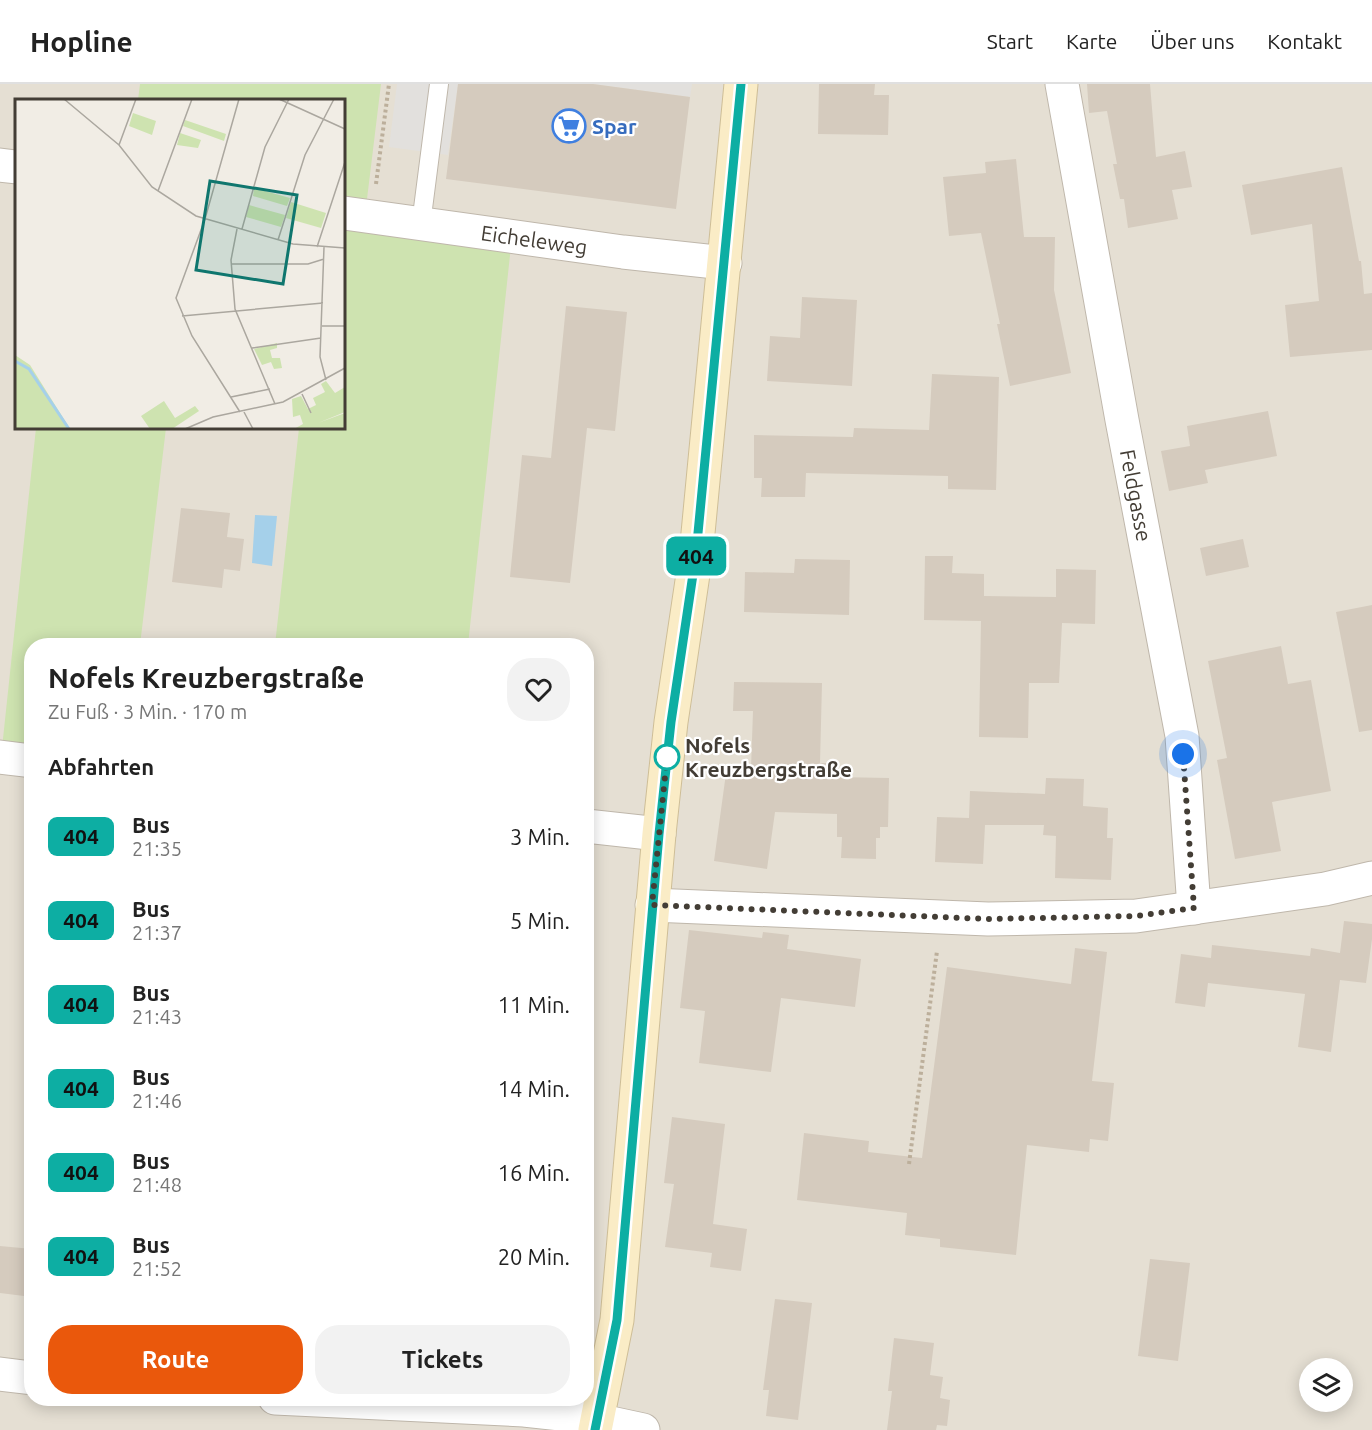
<!DOCTYPE html>
<html lang="de">
<head>
<meta charset="utf-8">
<style>
  body { margin:0; font-family:Ubuntu,sans-serif; background:#f2f2f2; color:#222; height:100vh; display:flex; flex-direction:column; font-size:22px; white-space:nowrap }
  * { box-sizing:border-box; margin:0 }
  p { font-size:20px; color:#767676 }
  .icon { flex:none; width:33px; height:33px; fill:none; stroke:currentColor; stroke-width:2; stroke-linecap:round; stroke-linejoin:round }
  .map { position:relative; flex:1; overflow:hidden }
  .side { position:absolute; left:24px; top:554px; width:570px; height:768px; display:flex; flex-direction:column; background:#fff; border-radius:24px; box-shadow:0 3px 15px #0003 }
  .side>* { flex:none }
  .badge { padding:0 12px; border-radius:9px; font-size:21px; line-height:39px }
  .fabs { position:absolute; left:1299px; top:1274px; display:grid; gap:12px }
  .fabs a { display:grid; place-items:center; width:54px; height:54px; border-radius:50%; background:#fff; box-shadow:0 3px 15px #0003; font-size:30px }
  .you { position:absolute; width:30px; height:30px; margin:-15px; border:4px solid #fff; border-radius:50%; background:#1a73e8; box-shadow:0 0 0 9px #1a73e833 }
  .map>.badge { position:absolute; translate:-50% -50%; box-shadow:0 0 0 3px #fff }
  h2 { padding:0 24px; font-size:22px; line-height:54px }
  .round { display:grid; place-items:center; flex:none; width:63px; height:63px; border-radius:24px; background:#f2f2f2 }
  .headline { display:flex; align-items:center; justify-content:space-between; height:102px; padding:0 24px }
  h1 { font-size:28px; font-weight:700; line-height:45px }
  .button { display:flex; gap:12px; margin-top:auto; padding:12px 24px }
  .button a { flex:1; height:69px; border-radius:24px; background:#ea580c; color:#fff; font-size:24px; font-weight:700; line-height:69px; text-align:center }
  .button a+a { background:#f2f2f2; color:#222 }
  ul { padding:0; list-style:none }
  li { display:flex; align-items:center; gap:18px; height:84px; padding:0 24px }
  li div { flex:1 }
  li b { display:block; font-size:22px }
  li em { font-style:normal }
  li .badge { min-width:66px; font-weight:700; text-align:center }
  header { display:flex; align-items:center; gap:36px; box-sizing:border-box; height:84px; padding:0 30px; background:#fff; border-bottom:2px solid #e0e0e0 }
  header strong { font-size:28px }
  nav { display:flex; gap:33px; margin-inline-start:auto; font-size:21px }
  .map>svg:first-child { display:block }
  .residential { fill:#e5dfd3; fill-rule:evenodd }
  .green { fill:#cee3b0 }
  .parking { fill:#e2e0dd }
  .water { fill:#a5d0ea }
  .building { fill:#d5cbbe }
  .lines { fill:none; stroke-linecap:round; stroke-linejoin:round }
  .lane-casing { stroke:#bfb7ab; stroke-width:20 }
  .street-casing { stroke:#bfb7ab; stroke-width:35 }
  .secondary-casing { stroke:#cebe97; stroke-width:35 }
  .path { stroke:#bcaf9b; stroke-width:4; stroke-dasharray:3 3; stroke-linecap:butt }
  .lane { stroke:#fff; stroke-width:18 }
  .street { stroke:#fff; stroke-width:33 }
  .secondary { stroke:#faecc6; stroke-width:33 }
  .line-casing { stroke:#fff; stroke-width:14 }
  .line { stroke:#0daea3; stroke-width:9 }
  .walk { stroke:#433d35; stroke-width:6; stroke-dasharray:0 10.8 }
  .stop-dot { fill:#fff; stroke:#0daea3; stroke-width:3 }
  .labels { text-anchor:middle; dominant-baseline:central; stroke-width:4.5; stroke-linejoin:round; paint-order:stroke }
  .shop-label { font-size:21px; font-weight:bold; fill:#366cbe; stroke:#fff; text-anchor:start }
  .street-label { font-size:21px; fill:#433d35; stroke:#fff }
  .stop-label { font-size:21px; font-weight:bold; fill:#433d35; stroke:#fff; text-anchor:start }
  .inset-river { fill:none; stroke:#a5d0ea; stroke-width:3 }
  .inset-road { fill:none; stroke:#aba79f; stroke-width:1.5 }
  .view { fill:#0f766e; fill-opacity:0.15; stroke:#0f766e; stroke-width:3 }
  .inset-edge { fill:none; stroke:#433d35; stroke-width:3 }
</style>
</head>
<body>
<header>
<strong>Hopline</strong>
<nav><a>Start</a><a>Karte</a><a>Über uns</a><a>Kontakt</a></nav>
</header>
<div class="map">
<svg width="1372" height="1346" viewBox="0 0 1372 1346">
  <rect width="100%" height="100%" fill="#f1ede5"/>
  <path class="residential" d="M0,0H1372V1346H0ZM16,16H344V344H16ZM32,561H586V1314H32ZM1310,1284H1342V1317H1310Z"/>
  <path class="green" d="M140,0H381L367,115L344,112V16H138Z
    M344,137L511,162L468,561H275L299,344H344Z
    M36,344H166L140,561H32L31,666L2,664Z"/>
  <path class="parking" d="M397,0H458L448,71L389,63Z
    M593,0H692L690,13Z"/>
  <path class="water" d="M255,431L277,432L272,482L252,479Z"/>
  <path class="building" d="M458,0H593L690,13L676,125L446,95Z
    M819,0H875L874,11H889L888,51L818,50Z
    M1087,0H1150L1156,73L1185,67L1192,103L1172,106L1178,135L1128,144L1124,115H1120L1113,80H1117L1107,27L1089,29Z
    M1016,75L1024,153H1055L1054,206L1071,289L1010,302L997,240H1000L981,149L949,152L943,93L986,89L985,78Z
    M1342,83L1359,177H1361L1364,210L1372,209V266L1290,273L1285,221L1319,217L1312,140L1251,151L1242,101Z
    M802,213L857,216L852,302L767,297L770,252L800,254Z
    M566,222L627,228L615,347L587,344L570,499L510,493L522,371L551,374Z
    M932,290L999,293L996,406L948,405V392L806,389L805,413H761L762,394H754V351L853,353L854,344L929,346Z
    M1268,327L1277,372L1205,386L1208,399L1169,407L1161,367L1190,362L1187,342Z
    M181,424L230,429L227,453L244,455L240,487L224,485L222,504L172,498Z
    M1243,455L1249,483L1206,492L1200,464Z
    M925,472H953L952,489L984,490V512L1056,513V485L1096,486L1095,540L1062,539L1059,599H1029L1028,654L979,653L981,537L924,536Z
    M795,475L850,476L849,531L744,528L745,488L794,489Z
    M1372,521V646L1359,648L1336,528Z
    M1281,562L1288,600L1311,596L1331,707L1272,718L1281,767L1235,775L1217,676L1227,674L1208,577Z
    M734,598L822,599L820,679H836V693L889,694L888,743H880V754H876V775L841,774L842,753H837V730L775,728L767,785L714,777L727,682L751,685L753,627H733Z
    M1046,694L1084,695L1083,722L1108,724L1107,754H1113L1111,796L1055,794L1056,752L1043,751L1044,741H985L983,780L935,778L937,733L969,734L970,707L1045,710Z
    M1344,837L1372,840V855L1366,899L1340,896L1331,968L1298,963L1305,910L1208,899L1205,923L1175,919L1181,870L1211,874L1212,861L1310,872L1311,864L1340,869Z
    M689,846L762,854L763,848L789,851L787,865L861,875L855,923L781,914L771,988L699,979L705,927L680,924Z
    M1075,864L1107,868L1092,997L1114,999L1108,1057L1090,1055L1089,1068L1027,1061L1016,1171L940,1163V1155L905,1151L907,1129L797,1116L804,1049L869,1057L868,1068L922,1074L947,883L1071,900Z
    M672,1033L725,1040L713,1140L747,1145L741,1187L710,1183L712,1169L665,1163L674,1100L664,1099Z
    M0,1162L32,1165V1213L0,1209Z
    M1150,1175L1190,1179L1178,1277L1138,1272Z
    M775,1215L812,1219L798,1336L766,1332L769,1306H763Z
    M894,1254L934,1259L930,1291L943,1293L940,1314L950,1316L947,1342L937,1341L936,1346H887L892,1307H888Z"/>
  <g class="lines">
    <g class="lane-casing">
      <path id="lane" d="M421,140L439,0"/>
    </g>
    <g class="street-casing">
      <g id="street">
        <path id="s1" d="M1062,0L1122,336L1182,652L1194,824"/>
        <path d="M0,81L16,83"/>
        <path id="s2" d="M344,129L623,168L725,179"/>
        <path d="M0,673L32,677"/>
        <path d="M586,742L659,750"/>
        <path d="M652,821L988,835L1136,832L1325,805L1372,794"/>
        <path d="M0,1290L32,1294"/>
        <path d="M275,1314L524,1326L578,1332L643,1346"/>
      </g>
    </g>
    <g class="secondary-casing">
      <path id="secondary" d="M595,1346L617,1236L659,750L671,638L696,470L741,0"/>
    </g>
    <path class="path" d="M376,100L389,0
      M909,1080L937,867"/>
    <use href="#lane" class="lane"/>
    <use href="#street" class="street"/>
    <use href="#secondary" class="secondary"/>
  </g>
  <g class="lines">
    <g class="line-casing">
      <path id="line" d="M595,1346L617,1236L659,750L671,638L696,470L741,0"/>
    </g>
    <use href="#line" class="line"/>
    <path class="walk" d="M667,673L652,821L988,835L1136,832L1194,824L1183,670"/>
  </g>
  <defs>
    <g id="supermarket-ring" transform="scale(1.725)"><circle r="9.5" fill="#fff" stroke="#3f7fe0" stroke-width="1.5"/><path d="M-6-5.5h2.5l.6 2H6L4.5 2H-2.5L-4.4-4H-6ZM-1.5 3.2a1.3 1.3 0 1 0 .1 0ZM3 3.2a1.3 1.3 0 1 0 .1 0Z" fill="#3f7fe0"/></g>
  </defs>
  <g fill-rule="evenodd">
    <use href="#supermarket-ring" x="569" y="42"/>
  </g>
  <circle class="stop-dot" cx="667" cy="673" r="12"/>
  <g class="labels">
    <g class="shop-label">
      <text x="592" y="42">Spar</text>
    </g>
    <g class="street-label">
      <text stroke="none"><textPath href="#s2" startOffset="192">Eicheleweg</textPath></text>
      <text stroke="none"><textPath href="#s1" startOffset="418">Feldgasse</textPath></text>
    </g>
    <g class="stop-label">
      <text x="685" y="661">Nofels<tspan x="685" dy="24">Kreuzbergstraße</tspan></text>
    </g>
  </g>
  <g transform="translate(15 15)">
    <rect width="330" height="330" fill="#f1ede5"/>
    <path d="M118,14L141,22L137,36L114,27ZM170,21L211,35L209,42L168,27ZM165,34L186,41L183,49L162,46ZM239,89L275,99L272,107L238,97ZM276,103L311,114L306,129L271,119ZM234,106L270,116L266,128L231,118ZM262,244V249L255,251L257,259H265L267,269L259,270L256,263L247,266L239,250ZM0,256L15,266L55,330H0ZM311,282L320,294L330,288V313L303,324L330,314V330H279L288,325L285,316L278,318L277,300L286,297L293,310L301,306L298,299L310,293L306,285ZM149,302L160,319L180,307L184,312L157,330H135L126,317Z" fill="#cee3b0"/>
    <path class="inset-river" d="M0,262L14,270L54,330"/>
    <path class="inset-road" d="M49,0L104,46L137,88L181,117L278,145L330,149M224,0L190,120L161,199L177,237L225,313M264,0L330,30M104,46L121,0M143,92L177,0M222,130L216,161L220,210L260,305M227,130L250,48L274,0M263,141L290,56L319,0M302,148L330,63M309,148L305,258L311,281M216,165H293L309,160M167,217L308,204M307,227H330M237,249L306,239M287,295L296,314M216,298L255,290M229,313L238,330M170,330L198,318L268,303L330,269"/>
    <path class="view" d="M195,82L282,96L268,185L181,171Z"/>
    <rect width="330" height="330" class="inset-edge"/>
  </g>
</svg>
<div class="fabs">
<a><svg class="icon" aria-label="layers" viewBox="0 0 24 24"><path d="M12 4l9 5-9 5-9-5zM3 14l9 5 9-5"/></svg></a>
</div>
<div class="you" style="left:1183px;top:670px"></div>
<b class="badge" style="left:696px;top:472px;background:#0daea3;color:#111">404</b>
<section class="side">
<div class="headline"><div><h1>Nofels Kreuzbergstraße</h1><p>Zu Fuß · 3 Min. · 170 m</p></div><a class="round"><svg class="icon" aria-label="heart" viewBox="0 0 24 24"><path d="M12 20l-8-8c-3-5 5-10 8-4 3-6 11-1 8 4z"/></svg></a></div>
<h2>Abfahrten</h2>
<ul>
<li><span class="badge" style="background:#0daea3;color:#111">404</span><div><b>Bus</b><p>21:35</p></div><em>3 Min.</em></li>
<li><span class="badge" style="background:#0daea3;color:#111">404</span><div><b>Bus</b><p>21:37</p></div><em>5 Min.</em></li>
<li><span class="badge" style="background:#0daea3;color:#111">404</span><div><b>Bus</b><p>21:43</p></div><em>11 Min.</em></li>
<li><span class="badge" style="background:#0daea3;color:#111">404</span><div><b>Bus</b><p>21:46</p></div><em>14 Min.</em></li>
<li><span class="badge" style="background:#0daea3;color:#111">404</span><div><b>Bus</b><p>21:48</p></div><em>16 Min.</em></li>
<li><span class="badge" style="background:#0daea3;color:#111">404</span><div><b>Bus</b><p>21:52</p></div><em>20 Min.</em></li>
</ul>
<div class="button"><a>Route</a><a>Tickets</a></div>
</section>
</div>
</body>
</html>
